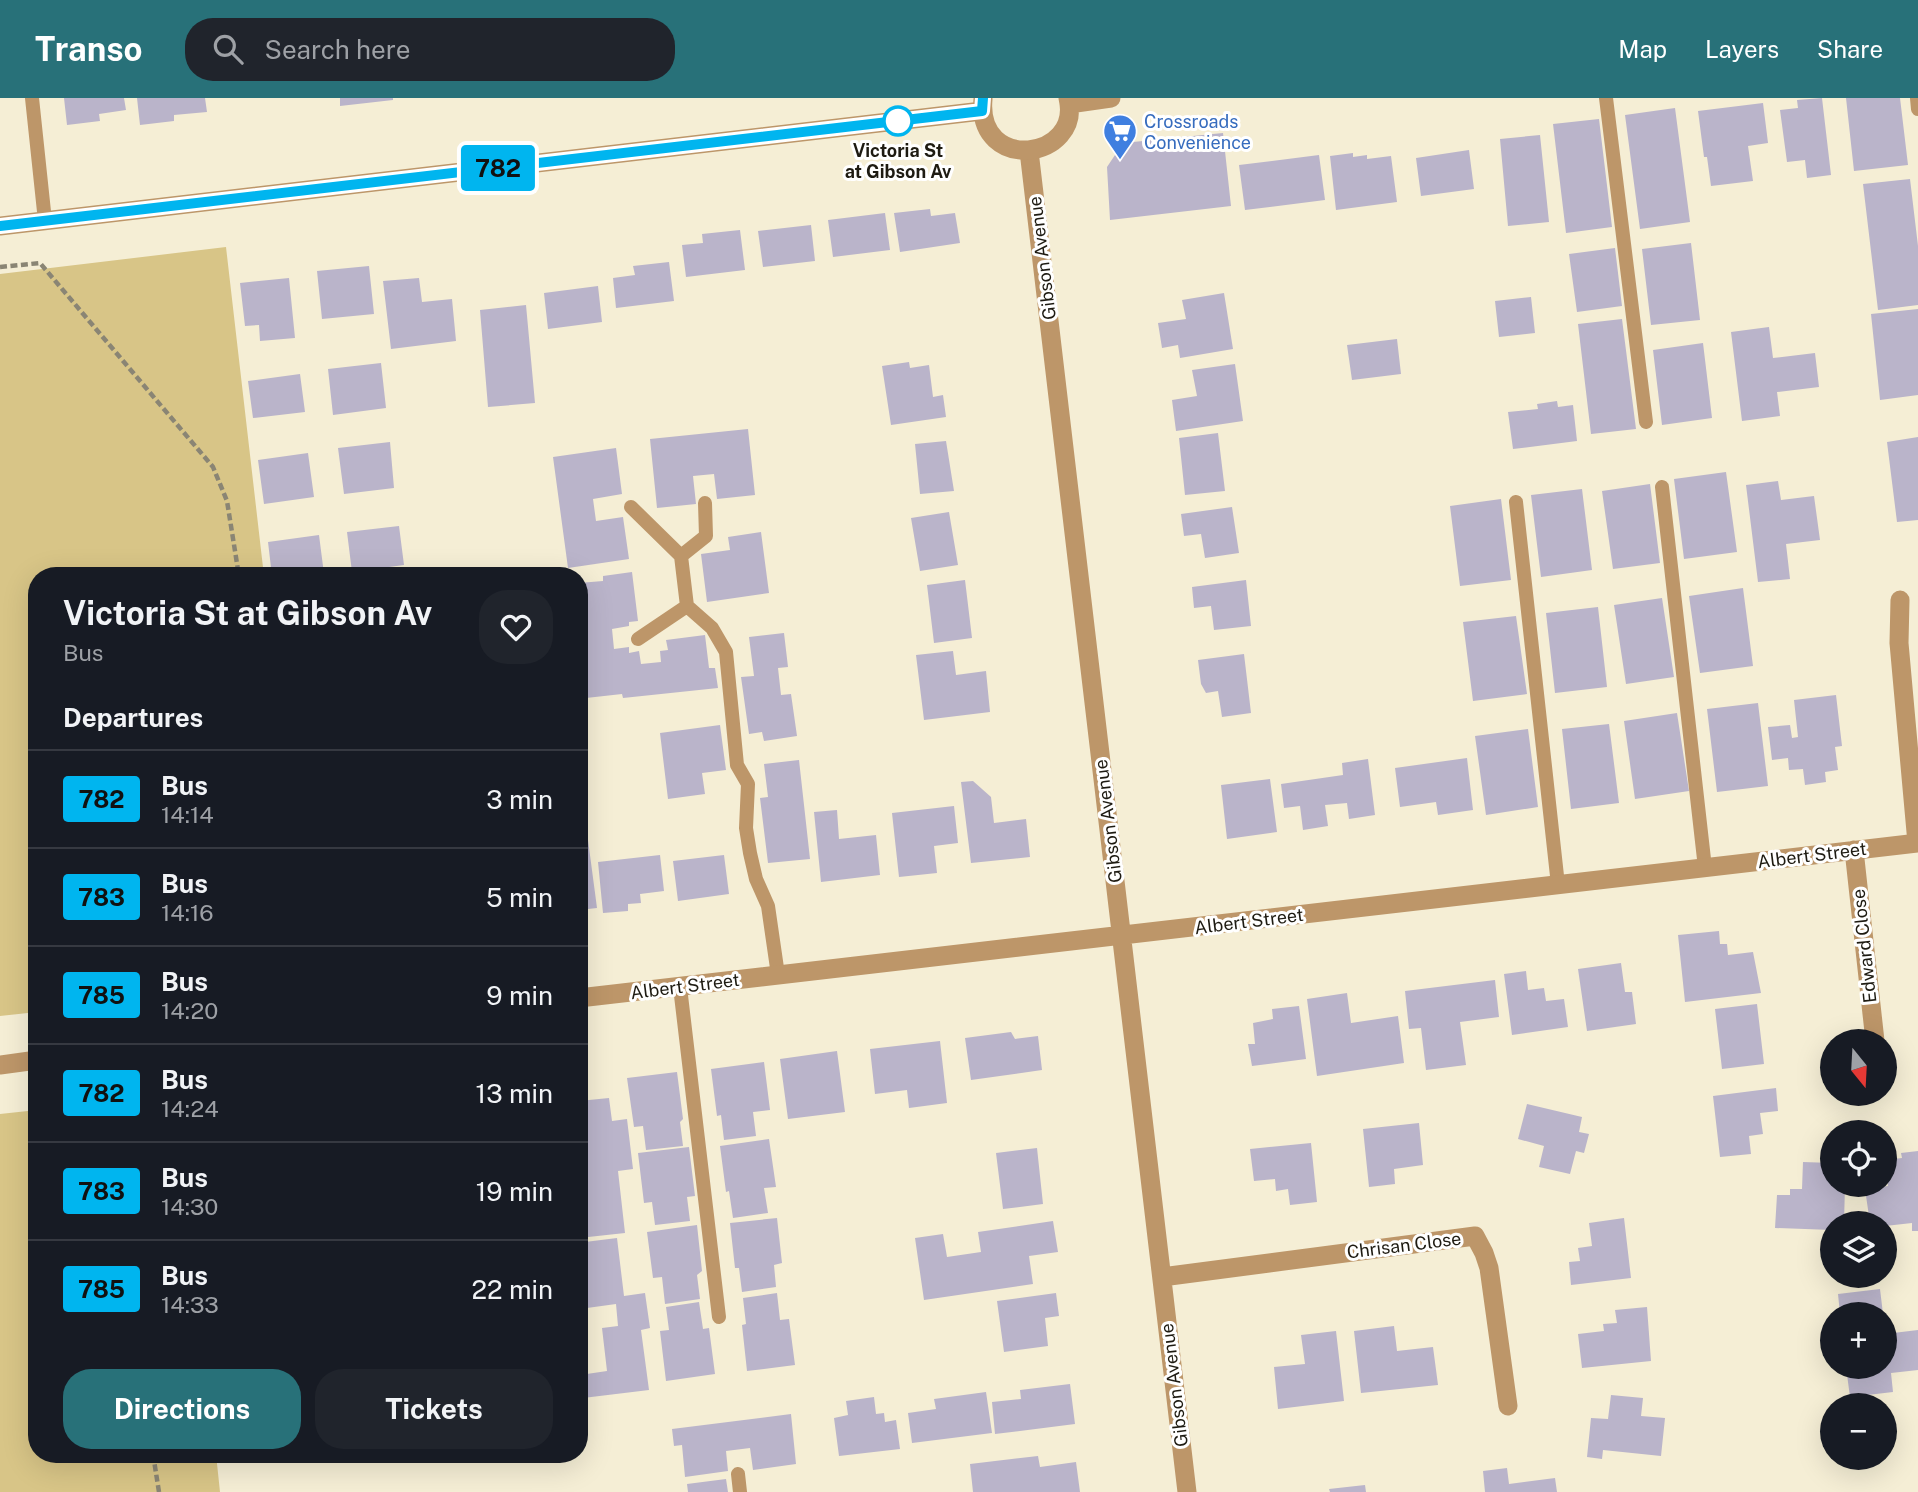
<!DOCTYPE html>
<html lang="en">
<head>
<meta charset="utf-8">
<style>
  body { margin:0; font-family:"Public Sans",sans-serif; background:#20242c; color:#f1f3f6; height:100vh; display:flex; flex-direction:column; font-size:26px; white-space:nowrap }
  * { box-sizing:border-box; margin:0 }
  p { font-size:23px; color:#9ea1a6 }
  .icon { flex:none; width:38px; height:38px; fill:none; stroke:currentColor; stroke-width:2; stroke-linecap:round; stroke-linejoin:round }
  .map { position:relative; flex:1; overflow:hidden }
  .details { position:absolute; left:28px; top:469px; width:560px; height:896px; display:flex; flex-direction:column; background:#171b24; border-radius:28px; box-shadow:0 7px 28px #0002 }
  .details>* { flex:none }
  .badge { padding:0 14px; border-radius:5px; font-size:24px; line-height:46px }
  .needle { width:46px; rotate:162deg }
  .tools { position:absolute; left:1820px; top:931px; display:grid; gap:14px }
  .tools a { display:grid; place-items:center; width:77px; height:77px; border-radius:50%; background:#171b24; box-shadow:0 7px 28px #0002; font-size:35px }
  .map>.badge { position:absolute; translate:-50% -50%; box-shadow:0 0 0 4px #fff }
  h2 { padding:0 35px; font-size:26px; line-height:63px }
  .round { display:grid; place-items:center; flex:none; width:74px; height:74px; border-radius:28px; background:#20242c }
  .head { display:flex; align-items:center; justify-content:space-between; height:119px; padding:0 35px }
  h1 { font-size:33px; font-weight:700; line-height:52px }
  .primary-button { display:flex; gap:14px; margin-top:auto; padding:14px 35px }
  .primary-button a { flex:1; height:80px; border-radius:28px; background:#287179; color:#fff; font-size:28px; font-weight:700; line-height:80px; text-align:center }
  .primary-button a+a { background:#20242c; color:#f1f3f6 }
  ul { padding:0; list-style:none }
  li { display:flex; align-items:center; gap:21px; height:98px; padding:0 35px; border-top:2px solid #363941 }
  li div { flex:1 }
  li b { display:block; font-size:26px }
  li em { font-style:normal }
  li .badge { min-width:77px; font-weight:700; text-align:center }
  header { display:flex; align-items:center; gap:42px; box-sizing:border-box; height:98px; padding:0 35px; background:#287179; color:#fff }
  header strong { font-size:33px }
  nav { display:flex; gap:38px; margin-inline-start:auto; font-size:24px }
  .search { width:490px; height:63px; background:#20242c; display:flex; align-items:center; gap:18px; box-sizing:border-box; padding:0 24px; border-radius:28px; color:#9ea1a6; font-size:26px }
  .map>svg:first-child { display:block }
  .green { fill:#d8c587 }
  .building { fill:#bab4ca }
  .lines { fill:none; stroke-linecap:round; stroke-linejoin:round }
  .path { stroke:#8a8574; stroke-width:4.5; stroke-dasharray:7 3.5; stroke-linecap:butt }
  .service { stroke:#bd9669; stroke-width:14 }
  .minor { stroke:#bd9669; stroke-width:19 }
  .tertiary { stroke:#bd9669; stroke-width:19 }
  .line-casing { stroke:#fff; stroke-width:16 }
  .line { stroke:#00b5ef; stroke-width:10 }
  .stop-dot { fill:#fff; stroke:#00b5ef; stroke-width:3.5 }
  .labels { text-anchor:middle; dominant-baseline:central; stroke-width:6; stroke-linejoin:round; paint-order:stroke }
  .shop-label { font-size:18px; fill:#366cbe; stroke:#fff; text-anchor:start }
  .stop-label { font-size:18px; font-weight:bold; fill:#1e1b12; stroke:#fff }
  .street-label { font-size:18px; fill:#1e1b12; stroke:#fff }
</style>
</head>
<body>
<header>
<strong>Transo</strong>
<div class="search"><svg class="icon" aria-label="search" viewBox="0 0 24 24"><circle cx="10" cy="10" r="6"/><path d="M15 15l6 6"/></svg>Search here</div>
<nav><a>Map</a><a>Layers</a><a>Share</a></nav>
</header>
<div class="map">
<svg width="1918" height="1394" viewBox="0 0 1918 1394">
  <rect width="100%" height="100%" fill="#f5eed5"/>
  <path class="green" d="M226,149L264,478H37V914L0,918V176Z
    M37,1012V1356H216L220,1394H0V1016Z"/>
  <path class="building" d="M64,0H124L126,12L99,16L100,23L67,27Z
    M137,0H205L207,14L174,17V23L140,27Z
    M340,0H393V2L340,8Z
    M1822,0L1831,77L1807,80L1805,62L1787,64L1780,12L1798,10L1797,2Z
    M1846,0H1900L1908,67L1854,73Z
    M1763,5L1768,45L1748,48L1753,83L1711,88L1707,59H1704L1698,13Z
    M1675,10L1690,124L1640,131L1625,17Z
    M1599,21L1612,129L1566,135L1553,26Z
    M1223,35L1231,108L1110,122L1107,69L1123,45Z
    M1540,37L1549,124L1508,128L1500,41Z
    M1469,52L1474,91L1421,98L1416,60Z
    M1353,55V59L1367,57V61L1391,58L1397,104L1336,112L1330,58Z
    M1319,57L1325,102L1245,112L1239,67Z
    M1910,81L1918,148V207L1878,212L1863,86Z
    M930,111L931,118L955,115L960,145L900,154L894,115Z
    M885,115L890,152L833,159L828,122Z
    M811,127L815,163L763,169L758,133Z
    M740,132L745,172L686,179L682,147L703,145L702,136Z
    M1691,145L1700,222L1651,227L1642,151Z
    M1615,150L1622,208L1577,214L1569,156Z
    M669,164L674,203L616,210L613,180L635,177L633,168Z
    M369,168L374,216L322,221L317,173Z
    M289,180L295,240L260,243L259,227L245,228L240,185Z
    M419,180L422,204L452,201L456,243L391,251L383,183Z
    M598,188L602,224L548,231L544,195Z
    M1224,195L1233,251L1180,260L1178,247L1162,250L1158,225L1186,221L1182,202Z
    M1531,199L1535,235L1499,239L1495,203Z
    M526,207L535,305L488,309L480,212Z
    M1918,211V297L1880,302L1871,216Z
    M1622,221L1636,331L1591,336L1578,226Z
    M1769,229L1773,260L1815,255L1819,289L1777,294L1780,318L1742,323L1731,234Z
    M1397,241L1401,276L1352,282L1347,247Z
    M1703,245L1712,320L1662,327L1653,252Z
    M909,264L910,270L929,267L933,299L943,297L946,319L891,327L882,268Z
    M381,265L386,310L333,317L328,271Z
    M1235,266L1243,323L1176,333L1172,302L1197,298L1192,272Z
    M300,276L305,314L253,320L248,283Z
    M1557,303L1558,309L1573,307L1577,343L1513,351L1508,314L1538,311L1537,306Z
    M748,331L755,397L717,401L714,376L693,378L696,406L657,410L650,341Z
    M1218,335L1225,393L1185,397L1179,340Z
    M1918,339V422L1897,424L1887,344Z
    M946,343L954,393L920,396L915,346Z
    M390,344L394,390L344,396L338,350Z
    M616,350L622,396L593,401L596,423L623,419L629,461L568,470L553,359Z
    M308,355L314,399L264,406L258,362Z
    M1726,374L1737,454L1684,461L1674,381Z
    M1778,383L1781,402L1814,398L1820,442L1786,446L1790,481L1758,484L1746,387Z
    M1650,386L1660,465L1613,471L1602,393Z
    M1582,391L1592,472L1541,479L1531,397Z
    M1501,401L1511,482L1460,488L1450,408Z
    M1232,409L1239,455L1205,460L1201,436L1184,438L1181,416Z
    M949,414L958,467L920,473L911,420Z
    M399,428L404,467L352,474L347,434Z
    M761,434L769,495L707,504L701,456L730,452L728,439Z
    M319,437L324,476L272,478L268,444Z
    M632,474L638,523L629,524V528L612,531L614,551L629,549V555L639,553L641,566L661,564L660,553L668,552L666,542L705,537L709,570H715L718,590L623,600L622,596L586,600L584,583H579V485L603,483V478Z
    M965,482L972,540L934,545L927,487Z
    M1246,482L1251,528L1214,532L1211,508L1194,510L1192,489Z
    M1743,490L1753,568L1700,575L1689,498Z
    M1662,500L1674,579L1626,586L1614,507Z
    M1598,509L1607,589L1555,595L1546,515Z
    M1516,518L1527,596L1473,603L1463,524Z
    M784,535L788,569L778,570L781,597L791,596L797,638L764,643L762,634L749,636L741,579L754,578L749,539Z
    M953,553L956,577L986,573L990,614L924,622L916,557Z
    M1244,556L1251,615L1222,619L1218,593L1206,595L1201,586L1198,562Z
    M1836,597L1842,648L1835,649L1838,672L1825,674L1826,684L1805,687L1803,671L1789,672L1788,660L1772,662L1768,629L1790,627L1792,640L1798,639L1794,602Z
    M1758,605L1768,688L1717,694L1707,611Z
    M1677,615L1689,693L1635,701L1624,623Z
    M1609,626L1619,705L1571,711L1562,631Z
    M720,627L726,672L702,675L705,696L668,701L660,635Z
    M1528,631L1538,709L1486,717L1475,638Z
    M1467,660L1473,712L1438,717L1436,704L1400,709L1395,670Z
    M1368,661L1375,717L1349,721L1347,705L1325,707L1328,728L1303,732L1300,708L1284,710L1281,686L1343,677L1342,665Z
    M799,662L810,761L768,765L760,700L768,699L764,666Z
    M1270,681L1277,734L1227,741L1221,687Z
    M973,683L991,699L994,725L1026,721L1030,759L971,765L961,684Z
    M954,708L958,745L934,748L937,775L899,779L892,715Z
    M837,712L839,741L876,737L880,777L821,784L814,714Z
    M588,742L597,810L579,812V743Z
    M660,757L664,793L640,796L641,805L628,806V813L603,815L598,764Z
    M724,757L729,796L678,803L673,763Z
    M1719,833L1720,846H1727L1728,857L1753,854L1761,895L1685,904L1678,837Z
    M1621,865L1625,894H1632L1636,926L1587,933L1578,871Z
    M1526,873L1528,892L1544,890L1546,903L1564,901L1568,929L1512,937L1504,876Z
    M1495,882L1499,919L1460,924L1466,967L1426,972L1421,930L1409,931L1405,893Z
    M1347,895L1351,925L1398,918L1404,965L1317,978L1307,901Z
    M1757,906L1764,966L1722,971L1715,911Z
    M1299,908L1306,961L1252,968L1248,946H1255L1253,925L1273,921L1272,911Z
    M1011,934L1015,941L1038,938L1042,972L971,982L965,940Z
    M940,943L947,1005L909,1010L907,992L875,996L870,951Z
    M837,953L845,1014L788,1021L780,961Z
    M764,964L770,1012L753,1014L756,1038L724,1042L721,1017L717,1018L711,971Z
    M677,974L683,1021L680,1024L683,1048L646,1052L643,1028L634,1029L627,980Z
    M1776,990L1778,1013L1760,1015L1763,1036L1749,1038L1751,1056L1720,1059L1713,998Z
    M609,1000L612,1023L627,1021L633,1071L618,1073L625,1135L579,1140V1063L585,1062L583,1042L579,1041V1003Z
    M1527,1006L1582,1019L1579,1034L1589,1036L1584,1055L1576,1053L1570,1076L1539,1069L1544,1048L1518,1041Z
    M1419,1025L1423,1067L1394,1071L1395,1086L1369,1089L1363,1031Z
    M769,1041L776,1089L764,1090L768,1115L733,1120L729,1093L726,1094L720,1048Z
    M1311,1045L1317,1104L1290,1107L1288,1091L1276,1093L1275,1081L1254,1083L1250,1051Z
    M689,1049L695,1098L687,1099L690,1123L655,1127L652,1104L644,1105L638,1055Z
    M1037,1050L1043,1106L1003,1111L996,1055Z
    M1918,1053V1133H1912V1125L1885,1128V1125H1870L1865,1091L1888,1088L1885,1062L1902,1060L1901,1055Z
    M1803,1064L1832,1065V1087H1845L1844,1125H1832V1132L1775,1130L1777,1097H1790V1091H1802Z
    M777,1120L782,1165L774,1167L776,1189L742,1194L739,1170H735L730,1125Z
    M1624,1120L1631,1180L1571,1187L1569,1164L1580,1163L1578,1150L1592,1148L1589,1125Z
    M1053,1123L1058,1154L1029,1158L1033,1186L924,1202L915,1140L943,1136L947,1159L981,1154L978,1134Z
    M697,1127L702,1173L697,1177L700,1201L665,1206L662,1179L653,1180L647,1134Z
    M617,1140L624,1198L645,1195L650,1230L641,1232L649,1292L583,1300L580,1277L607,1273L602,1230L618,1228L616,1206L587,1210L582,1170L588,1169L585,1144Z
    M1880,1191L1883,1216H1840L1838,1196Z
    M777,1195L780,1222L789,1221L795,1267L747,1273L742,1227L746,1226L743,1200Z
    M1056,1195L1059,1218L1045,1220L1048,1248L1004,1254L997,1203Z
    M699,1204L703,1231L709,1230L715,1276L666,1283L660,1233L669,1232L666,1209Z
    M1647,1209L1651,1263L1582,1270L1578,1236L1604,1233L1603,1226L1617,1225L1615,1212Z
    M1394,1228L1397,1253L1433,1249L1438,1287L1361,1295L1354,1233Z
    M1918,1232V1272L1891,1275L1893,1294L1850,1299L1846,1269H1885V1236Z
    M1336,1233L1344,1303L1278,1311L1274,1269L1305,1266L1301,1237Z
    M1070,1286L1075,1326L995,1336L992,1304L1021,1301L1020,1292Z
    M986,1294L992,1335L912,1345L908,1315L936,1311L934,1301Z
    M1611,1297L1643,1300L1641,1318L1665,1320L1661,1358L1603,1352L1602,1361L1587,1359L1591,1320L1608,1321Z
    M874,1299L876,1316L884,1315L885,1324L896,1322L900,1351L839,1358L834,1320L848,1317L846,1303Z
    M791,1316L796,1366L753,1372L750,1350L726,1353L728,1373L685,1379L682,1347L674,1348L672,1331Z
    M1038,1358L1040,1369L1076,1364L1080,1394H973L970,1366Z
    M1507,1370L1509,1386L1555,1380L1557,1394H1485L1483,1373Z
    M726,1381L728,1394H688L687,1386Z
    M1365,1387L1366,1394H1330L1329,1391Z"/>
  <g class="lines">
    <path class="path" d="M0,169L40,165L213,369L227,403L239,478
      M153,1356L159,1394"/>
    <path class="service" d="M32,0L45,123
      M1606,0L1646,324
      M1917,0L1918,11
      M1662,389L1705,770
      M1516,404L1558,787
      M631,409L681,458L687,508L712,530L726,554L737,667L748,686L746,730L750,755L756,781L768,808L778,877
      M681,458L706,438L705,405
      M638,541L687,508
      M680,889L719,1219
      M738,1376L740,1394"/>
    <path class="minor" d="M1029,53L1187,1394
      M1900,502L1899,545L1917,745
      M1854,752L1875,943
      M579,900L1918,745
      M0,967L37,962
      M1162,1179L1475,1138L1484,1155L1489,1170L1508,1308"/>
    <path class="tertiary" d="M983,1C976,76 1083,62 1068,0
      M1069,6L1111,0
      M0,128L982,13"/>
  </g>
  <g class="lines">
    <g class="line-casing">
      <path id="line" d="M0,128L982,13L983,0"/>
    </g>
    <use href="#line" class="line"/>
  </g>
  <defs>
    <g id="supermarket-pin" transform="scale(1.75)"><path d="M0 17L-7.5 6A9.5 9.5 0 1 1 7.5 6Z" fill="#3f7fe0" stroke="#fff"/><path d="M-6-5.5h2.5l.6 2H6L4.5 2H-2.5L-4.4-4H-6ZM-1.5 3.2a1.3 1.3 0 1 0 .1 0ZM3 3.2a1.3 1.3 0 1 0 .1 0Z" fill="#fff"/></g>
  </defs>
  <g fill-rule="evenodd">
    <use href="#supermarket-pin" x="1120" y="33"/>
  </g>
  <circle class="stop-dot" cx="898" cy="23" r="14"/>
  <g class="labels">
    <g class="shop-label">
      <text x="1144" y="23">Crossroads<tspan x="1144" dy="21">Convenience</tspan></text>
    </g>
    <g class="stop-label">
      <text x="898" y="52">Victoria St<tspan x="898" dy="21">at Gibson Av</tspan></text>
    </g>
    <g class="street-label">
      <text transform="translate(1042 160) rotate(-97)">Gibson Avenue</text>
      <text transform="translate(1108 723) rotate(-97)">Gibson Avenue</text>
      <text transform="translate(1812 757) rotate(-7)">Albert Street</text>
      <text transform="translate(1249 823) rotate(-7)">Albert Street</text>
      <text transform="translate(1864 848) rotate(-96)">Edward Close</text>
      <text transform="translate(685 888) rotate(-7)">Albert Street</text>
      <text transform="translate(1404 1147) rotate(-7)">Chrisan Close</text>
      <text transform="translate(1174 1287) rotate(-97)">Gibson Avenue</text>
    </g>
  </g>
</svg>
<div class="tools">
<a><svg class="needle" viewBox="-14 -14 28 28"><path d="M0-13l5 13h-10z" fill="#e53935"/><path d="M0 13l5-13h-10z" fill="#9ea1a6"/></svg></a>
<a><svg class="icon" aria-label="locate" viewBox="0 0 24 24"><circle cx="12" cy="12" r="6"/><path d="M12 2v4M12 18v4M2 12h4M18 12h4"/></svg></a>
<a><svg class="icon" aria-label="layers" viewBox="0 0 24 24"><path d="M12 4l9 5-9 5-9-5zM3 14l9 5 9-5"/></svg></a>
<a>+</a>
<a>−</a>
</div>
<b class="badge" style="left:498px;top:70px;background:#00b5ef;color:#111">782</b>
<section class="details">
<div class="head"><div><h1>Victoria St at Gibson Av</h1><p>Bus</p></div><a class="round"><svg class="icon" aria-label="heart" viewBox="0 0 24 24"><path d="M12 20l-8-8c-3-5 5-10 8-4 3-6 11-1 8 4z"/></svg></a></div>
<h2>Departures</h2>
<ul>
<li><span class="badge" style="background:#00b5ef;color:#111">782</span><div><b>Bus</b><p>14:14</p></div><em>3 min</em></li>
<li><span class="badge" style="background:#00b5ef;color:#111">783</span><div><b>Bus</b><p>14:16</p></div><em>5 min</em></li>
<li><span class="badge" style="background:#00b5ef;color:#111">785</span><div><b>Bus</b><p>14:20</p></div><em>9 min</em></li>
<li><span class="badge" style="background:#00b5ef;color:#111">782</span><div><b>Bus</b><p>14:24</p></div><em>13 min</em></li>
<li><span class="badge" style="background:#00b5ef;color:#111">783</span><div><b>Bus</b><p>14:30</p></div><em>19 min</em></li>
<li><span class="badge" style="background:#00b5ef;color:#111">785</span><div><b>Bus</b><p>14:33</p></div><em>22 min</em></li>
</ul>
<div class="primary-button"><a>Directions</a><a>Tickets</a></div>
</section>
</div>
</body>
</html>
